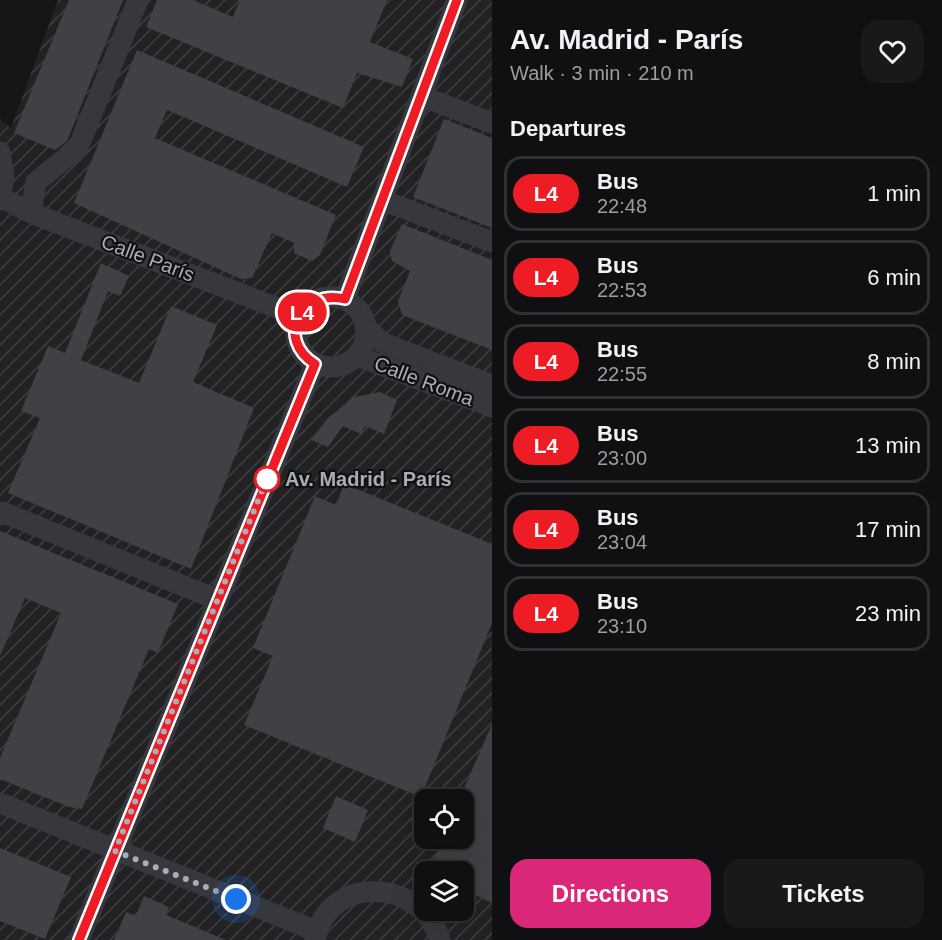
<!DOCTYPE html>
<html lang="en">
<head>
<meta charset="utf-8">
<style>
  body { margin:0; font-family:Arial,sans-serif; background:#19191b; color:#f1f3f6; height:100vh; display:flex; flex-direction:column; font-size:22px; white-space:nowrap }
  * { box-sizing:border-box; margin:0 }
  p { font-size:20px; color:#9c9d9f }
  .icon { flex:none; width:33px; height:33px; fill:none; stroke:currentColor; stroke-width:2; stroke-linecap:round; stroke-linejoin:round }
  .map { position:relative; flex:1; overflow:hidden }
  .side { display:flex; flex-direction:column; background:#101012; width:450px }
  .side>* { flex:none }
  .badge { padding:0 12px; border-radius:20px; font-size:21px; line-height:39px }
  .fabs { position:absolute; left:414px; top:789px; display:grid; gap:12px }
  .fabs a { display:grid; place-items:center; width:60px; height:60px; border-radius:12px; background:#101012; box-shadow:0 6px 24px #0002,0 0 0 2px #303032; font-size:30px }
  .you { position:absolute; width:30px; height:30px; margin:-15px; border:4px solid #fff; border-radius:50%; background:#1a73e8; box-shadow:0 0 0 9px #1a73e833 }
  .map>.badge { position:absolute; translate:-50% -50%; box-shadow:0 0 0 3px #fff }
  h2 { padding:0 18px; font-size:22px; line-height:54px }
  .round { display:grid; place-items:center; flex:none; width:63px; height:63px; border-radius:18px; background:#19191b }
  .headline { display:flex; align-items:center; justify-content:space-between; height:102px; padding:0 18px }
  h1 { font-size:28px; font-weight:600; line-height:45px }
  .action { display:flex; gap:12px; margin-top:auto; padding:12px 18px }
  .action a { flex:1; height:69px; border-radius:18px; background:#db2777; color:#fff; font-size:24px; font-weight:600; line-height:69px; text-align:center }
  .action a+a { background:#19191b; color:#f1f3f6 }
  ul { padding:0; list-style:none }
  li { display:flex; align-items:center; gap:18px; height:75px; margin:0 12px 9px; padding:0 6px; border:3px solid #303032; border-radius:18px }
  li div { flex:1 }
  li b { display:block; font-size:22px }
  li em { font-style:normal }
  li .badge { min-width:66px; font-weight:700; text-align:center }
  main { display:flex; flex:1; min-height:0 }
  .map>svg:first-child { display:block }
  .industrial { fill:url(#industrial-furrows); fill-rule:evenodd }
  .building { fill:#404145 }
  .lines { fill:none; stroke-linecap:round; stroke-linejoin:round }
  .minor { stroke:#37383d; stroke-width:21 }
  .line-casing { stroke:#fff; stroke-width:14 }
  .line { stroke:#ee1c25; stroke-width:9 }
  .walk { stroke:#a8adb8; stroke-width:6; stroke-dasharray:0 10.8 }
  .stop-dot { fill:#fff; stroke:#ee1c25; stroke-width:3 }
  .labels { text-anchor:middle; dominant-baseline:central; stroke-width:4.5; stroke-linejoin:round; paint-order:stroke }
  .street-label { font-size:20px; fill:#a8adb8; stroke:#111113 }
  .stop-label { font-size:20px; font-weight:bold; fill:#a8adb8; stroke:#111113; text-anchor:start }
</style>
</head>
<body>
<main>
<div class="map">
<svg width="492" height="940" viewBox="0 0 492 940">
  <defs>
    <pattern id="industrial-furrows" width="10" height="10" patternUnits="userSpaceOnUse" patternTransform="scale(1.5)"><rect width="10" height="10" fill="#222225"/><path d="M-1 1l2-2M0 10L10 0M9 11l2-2" fill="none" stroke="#3f3f43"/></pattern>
  </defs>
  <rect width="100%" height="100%" fill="#161618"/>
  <path class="industrial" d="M58,0H492V940H0V119L11,128ZM424,800H464V838H424ZM424,872H464V910H424Z"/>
  <path class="building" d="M69,0H123L67,141L55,150L14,133Z
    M157,0H193L233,17L240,0H387L370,42L413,59L402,87L357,73L343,108L146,27Z
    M137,50L364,147L347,187L167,110L155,138L336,215L320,255L312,261L294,253V243L272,233L252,278L241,279L74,203Z
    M444,119L492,138V228L413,197Z
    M402,224L492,260V350L402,315L398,301L410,271L392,261L390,251Z
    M101,263L129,276L120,296L108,291L81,360L139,383L171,306L217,325L193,382L254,408L191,569L8,493L40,418L21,411L48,346L65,353Z
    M380,392L397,400L384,434L365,426L361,434L343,426L328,447L311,440L327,419L354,397Z
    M344,484L492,544V623L421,797L244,725L273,656L253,648L315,496L336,505Z
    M0,531L178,604L158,653L149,649L82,809L69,807L0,779V758L61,613L25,598L0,656Z
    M492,724V903L464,890V872H428L443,838H464V800H459Z
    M336,796L368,810L355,842L323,828Z
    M0,848L71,877L45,939L0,921Z
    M144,896L169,907L166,915L226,940H114L126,912L136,916Z"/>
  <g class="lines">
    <path class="minor" d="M421,96L492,123
      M0,152L4,177L0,197
      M0,197L31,213L298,316
      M382,200L492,242
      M31,213L36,182L78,148L138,0
      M296 332a35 35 0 1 1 70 0a35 35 0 1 1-70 0Z
      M345,299L457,0
      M365,327L383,343L492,385
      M357,356L492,407
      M0,515L2,512L218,600
      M0,803L316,931
      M79,940L315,364
      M315,940C328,873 422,878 440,940"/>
  </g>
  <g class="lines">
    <g class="line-casing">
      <path id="line" d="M79,940L315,364C275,339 300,288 345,299L457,0"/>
    </g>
    <use href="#line" class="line"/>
    <path class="walk" d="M236,899L115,851L269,474L267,479"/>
  </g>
  <circle class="stop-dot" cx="267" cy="479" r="12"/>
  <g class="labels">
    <g class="street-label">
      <text transform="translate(148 258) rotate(21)">Calle París</text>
      <text transform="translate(424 381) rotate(21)">Calle Roma</text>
    </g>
    <g class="stop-label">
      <text x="285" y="479">Av. Madrid - París</text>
    </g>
  </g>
</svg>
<div class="fabs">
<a><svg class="icon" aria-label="locate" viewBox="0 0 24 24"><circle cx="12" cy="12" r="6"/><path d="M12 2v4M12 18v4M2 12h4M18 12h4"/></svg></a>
<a><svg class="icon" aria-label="layers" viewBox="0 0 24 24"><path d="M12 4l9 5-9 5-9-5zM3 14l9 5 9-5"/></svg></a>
</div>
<div class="you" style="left:236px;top:899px"></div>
<b class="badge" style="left:302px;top:312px;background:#ee1c25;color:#fff">L4</b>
</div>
<section class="side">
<div class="headline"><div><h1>Av. Madrid - París</h1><p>Walk · 3 min · 210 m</p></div><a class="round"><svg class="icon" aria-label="heart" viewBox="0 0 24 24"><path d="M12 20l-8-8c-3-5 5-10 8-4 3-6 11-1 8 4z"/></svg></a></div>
<h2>Departures</h2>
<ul>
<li><span class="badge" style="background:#ee1c25;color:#fff">L4</span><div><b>Bus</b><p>22:48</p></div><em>1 min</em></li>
<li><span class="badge" style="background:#ee1c25;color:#fff">L4</span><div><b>Bus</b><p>22:53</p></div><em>6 min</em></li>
<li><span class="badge" style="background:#ee1c25;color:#fff">L4</span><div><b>Bus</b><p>22:55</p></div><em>8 min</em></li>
<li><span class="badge" style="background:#ee1c25;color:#fff">L4</span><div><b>Bus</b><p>23:00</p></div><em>13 min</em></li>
<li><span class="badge" style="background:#ee1c25;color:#fff">L4</span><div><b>Bus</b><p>23:04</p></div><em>17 min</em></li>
<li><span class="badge" style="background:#ee1c25;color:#fff">L4</span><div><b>Bus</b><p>23:10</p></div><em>23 min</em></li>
</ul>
<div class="action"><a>Directions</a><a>Tickets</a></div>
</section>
</main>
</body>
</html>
